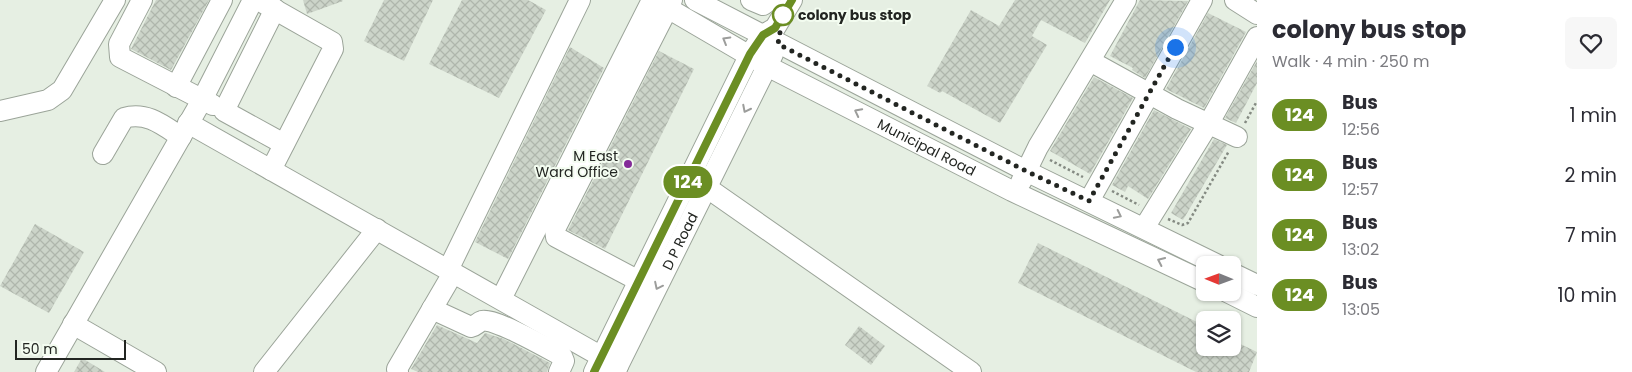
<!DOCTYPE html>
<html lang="en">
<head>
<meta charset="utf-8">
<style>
  body { margin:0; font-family:Poppins,sans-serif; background:#f7f7f7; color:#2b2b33; height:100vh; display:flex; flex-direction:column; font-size:19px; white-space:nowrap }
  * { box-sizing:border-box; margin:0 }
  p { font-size:16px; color:#7c7c81 }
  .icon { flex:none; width:28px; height:28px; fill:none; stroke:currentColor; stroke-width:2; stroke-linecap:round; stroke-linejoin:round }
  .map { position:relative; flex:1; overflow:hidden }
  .drawer { display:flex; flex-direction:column; background:#fff; width:375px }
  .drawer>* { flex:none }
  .badge { padding:0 10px; border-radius:16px; font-size:18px; line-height:32px }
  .needle { width:32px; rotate:271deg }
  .tools { position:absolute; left:1196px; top:256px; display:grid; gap:10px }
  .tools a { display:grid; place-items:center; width:45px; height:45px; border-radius:8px; background:#fff; box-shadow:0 1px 4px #0004; font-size:25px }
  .scale { position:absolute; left:15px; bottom:12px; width:111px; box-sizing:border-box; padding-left:5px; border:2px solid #222521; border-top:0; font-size:14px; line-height:18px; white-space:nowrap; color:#222521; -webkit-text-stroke:4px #f3fcf0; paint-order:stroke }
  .you { position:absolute; width:25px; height:25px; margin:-12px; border:4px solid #fff; border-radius:50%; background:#1a73e8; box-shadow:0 0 0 8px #1a73e833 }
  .map>.badge { position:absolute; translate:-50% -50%; box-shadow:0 0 0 2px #fff }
  .round { display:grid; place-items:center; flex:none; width:52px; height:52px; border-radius:8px; background:#f7f7f7 }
  .summary { display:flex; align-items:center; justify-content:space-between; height:85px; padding:0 15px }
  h1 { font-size:24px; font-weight:700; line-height:38px }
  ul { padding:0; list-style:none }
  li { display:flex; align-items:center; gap:15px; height:60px; padding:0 15px }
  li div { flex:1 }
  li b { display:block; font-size:19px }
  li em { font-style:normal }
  li .badge { min-width:55px; font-weight:700; text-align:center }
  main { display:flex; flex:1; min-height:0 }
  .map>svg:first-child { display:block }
  .building { fill:url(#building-cross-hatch) }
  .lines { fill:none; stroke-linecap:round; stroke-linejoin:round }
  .minor-casing { stroke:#9ba499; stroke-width:22 }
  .path { stroke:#848a82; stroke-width:2.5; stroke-dasharray:2.5 2.5; stroke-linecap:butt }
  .minor { stroke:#fff; stroke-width:20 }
  .oneway { stroke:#9c9d9b }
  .line-casing { stroke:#fff; stroke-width:11 }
  .line { stroke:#6b8e23; stroke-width:8 }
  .walk { stroke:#222521; stroke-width:5; stroke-dasharray:0 9 }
  .stop-dot { fill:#fff; stroke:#6b8e23; stroke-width:2.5 }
  .poi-dot { fill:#842b99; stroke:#f3fcf0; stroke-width:2 }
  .labels { text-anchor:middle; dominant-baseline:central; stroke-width:4; stroke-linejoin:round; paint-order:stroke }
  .stop-label { font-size:14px; font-weight:bold; fill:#222521; stroke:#f3fcf0; text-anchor:start }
  .street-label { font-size:14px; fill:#222521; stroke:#f3fcf0 }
  .poi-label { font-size:14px; fill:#222521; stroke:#f3fcf0; text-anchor:end }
</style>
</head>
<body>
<main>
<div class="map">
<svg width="1257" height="372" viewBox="0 0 1257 372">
  <defs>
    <pattern id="building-cross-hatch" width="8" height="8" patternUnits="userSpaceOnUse" patternTransform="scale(1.25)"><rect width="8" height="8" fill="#ccd4c9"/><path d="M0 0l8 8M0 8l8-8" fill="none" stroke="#afb6ac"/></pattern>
  </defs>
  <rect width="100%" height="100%" fill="#e6efe3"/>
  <path class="building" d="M156,0H209L171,70L131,49Z
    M303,0H342L343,1L307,14Z
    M384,0H433L404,61L364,41Z
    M462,0H528L546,10L499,98L429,64Z
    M1015,0H1110L1085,43L1041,20L1032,36L1047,45L1000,123L942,91L940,93L927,86L971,10L999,26Z
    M1140,0L1188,1L1145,78L1132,70L1133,68L1110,56Z
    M1208,13L1246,32L1204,108L1166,89Z
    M570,47L604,68L508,259L475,242Z
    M659,51L694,69L605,249L568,230Z
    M1257,61V83L1236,123L1225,118Z
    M1094,77L1133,98L1090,174L1050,151Z
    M1154,110L1191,129L1148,199L1128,186L1125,192L1112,185Z
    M1214,139L1227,145L1183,220L1171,213Z
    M35,224L84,252L49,313L0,286Z
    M1038,243L1205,326V348H1232V340L1257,352L1249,372H1196L1018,283Z
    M437,325L477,343L485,333L504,339L550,363L547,372H418L411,369Z
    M859,326L885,346L871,365L845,345Z
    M82,358L105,372H74Z"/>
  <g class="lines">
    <g class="minor-casing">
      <g id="minor">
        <path d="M142,0L119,44L120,57L213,105"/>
        <path d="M258,0L332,42L333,49L271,170"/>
        <path id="s1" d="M654,0L767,66L1012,191L1205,282"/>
        <path d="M695,0L1026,171L1218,265"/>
        <path d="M751,0L763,5L770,0"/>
        <path d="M1235,0L1257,14"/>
        <path d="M275,9L224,111L284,144"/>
        <path d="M1090,61L1177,109L1237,137"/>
        <path d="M176,87L222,0"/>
        <path d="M0,111L48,100L62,90L115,0"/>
        <path d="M188,123L618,366"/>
        <path d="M103,154L124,118C146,111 163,125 181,137"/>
        <path d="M1021,182L1038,147L1126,0"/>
        <path d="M706,187L971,372"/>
        <path d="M1089,201L1202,0"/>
        <path d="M1144,228L1209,123L1257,37"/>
        <path d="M448,270L580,0"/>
        <path d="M1232,273L1257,285"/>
        <path d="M639,281L556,237L555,229L672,0"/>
        <path d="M1227,292L1257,307"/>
        <path d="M501,299L652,0"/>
        <path d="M432,309L471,327C476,326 478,322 482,321C493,317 549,349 562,356L564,361L559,372"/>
        <path d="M73,324L156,372"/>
        <path d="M46,372L202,100L253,0"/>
        <path d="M264,372L377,229"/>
        <path d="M398,372L397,369L453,273"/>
        <path d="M594,372L750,54L763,35L775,28L792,0"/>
        <path id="s2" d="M615,372L773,54"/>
      </g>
    </g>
    <path class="path" d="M1245,123L1257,101
      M1050,160L1083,177
      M1112,191L1139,205
      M1168,219L1182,225L1188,223L1229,151"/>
    <use href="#minor" class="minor"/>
  </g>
  <defs><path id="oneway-chevron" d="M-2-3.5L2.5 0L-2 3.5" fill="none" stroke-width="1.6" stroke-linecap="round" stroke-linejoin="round" transform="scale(1.25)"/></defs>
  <g class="oneway">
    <use href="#oneway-chevron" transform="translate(726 40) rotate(-150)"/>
    <use href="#oneway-chevron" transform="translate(746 109) rotate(117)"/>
    <use href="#oneway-chevron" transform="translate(858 112) rotate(-153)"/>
    <use href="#oneway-chevron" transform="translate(1118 215) rotate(26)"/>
    <use href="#oneway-chevron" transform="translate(1161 261) rotate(-155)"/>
    <use href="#oneway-chevron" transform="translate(658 286) rotate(116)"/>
  </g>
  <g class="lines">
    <g class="line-casing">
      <path id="line" d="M594,372L750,54L763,35L775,28L792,0"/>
    </g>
    <use href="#line" class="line"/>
    <path class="walk" d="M783,15L778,44L1026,171L1089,201L1175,47"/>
  </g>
  <circle class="stop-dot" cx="783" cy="15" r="10"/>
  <circle class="poi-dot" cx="628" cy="164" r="5"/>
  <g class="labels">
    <g class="stop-label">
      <text x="798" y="15">colony bus stop</text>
    </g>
    <g class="street-label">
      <text stroke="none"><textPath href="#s1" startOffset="310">Municipal Road</textPath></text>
      <text stroke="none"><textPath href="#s2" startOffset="146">D P Road</textPath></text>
    </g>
    <g class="poi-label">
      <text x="618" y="156">M East<tspan x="618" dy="16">Ward Office</tspan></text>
    </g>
  </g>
</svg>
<div class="tools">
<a><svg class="needle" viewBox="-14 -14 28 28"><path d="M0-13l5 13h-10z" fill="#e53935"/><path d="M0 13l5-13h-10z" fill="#7c7c81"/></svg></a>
<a><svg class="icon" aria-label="layers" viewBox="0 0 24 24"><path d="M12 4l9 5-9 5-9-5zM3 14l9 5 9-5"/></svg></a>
</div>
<div class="scale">50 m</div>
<div class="you" style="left:1175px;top:47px"></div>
<b class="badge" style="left:688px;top:182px;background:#6b8e23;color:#fff">124</b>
</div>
<section class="drawer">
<div class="summary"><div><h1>colony bus stop</h1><p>Walk · 4 min · 250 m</p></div><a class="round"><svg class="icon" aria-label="heart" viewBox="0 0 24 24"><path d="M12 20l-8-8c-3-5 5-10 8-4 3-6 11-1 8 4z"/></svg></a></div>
<ul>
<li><span class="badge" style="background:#6b8e23;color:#fff">124</span><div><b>Bus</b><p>12:56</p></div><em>1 min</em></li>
<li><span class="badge" style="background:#6b8e23;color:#fff">124</span><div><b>Bus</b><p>12:57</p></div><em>2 min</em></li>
<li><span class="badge" style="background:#6b8e23;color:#fff">124</span><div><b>Bus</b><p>13:02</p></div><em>7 min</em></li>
<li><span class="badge" style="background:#6b8e23;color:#fff">124</span><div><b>Bus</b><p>13:05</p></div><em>10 min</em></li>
</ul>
</section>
</main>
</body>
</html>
